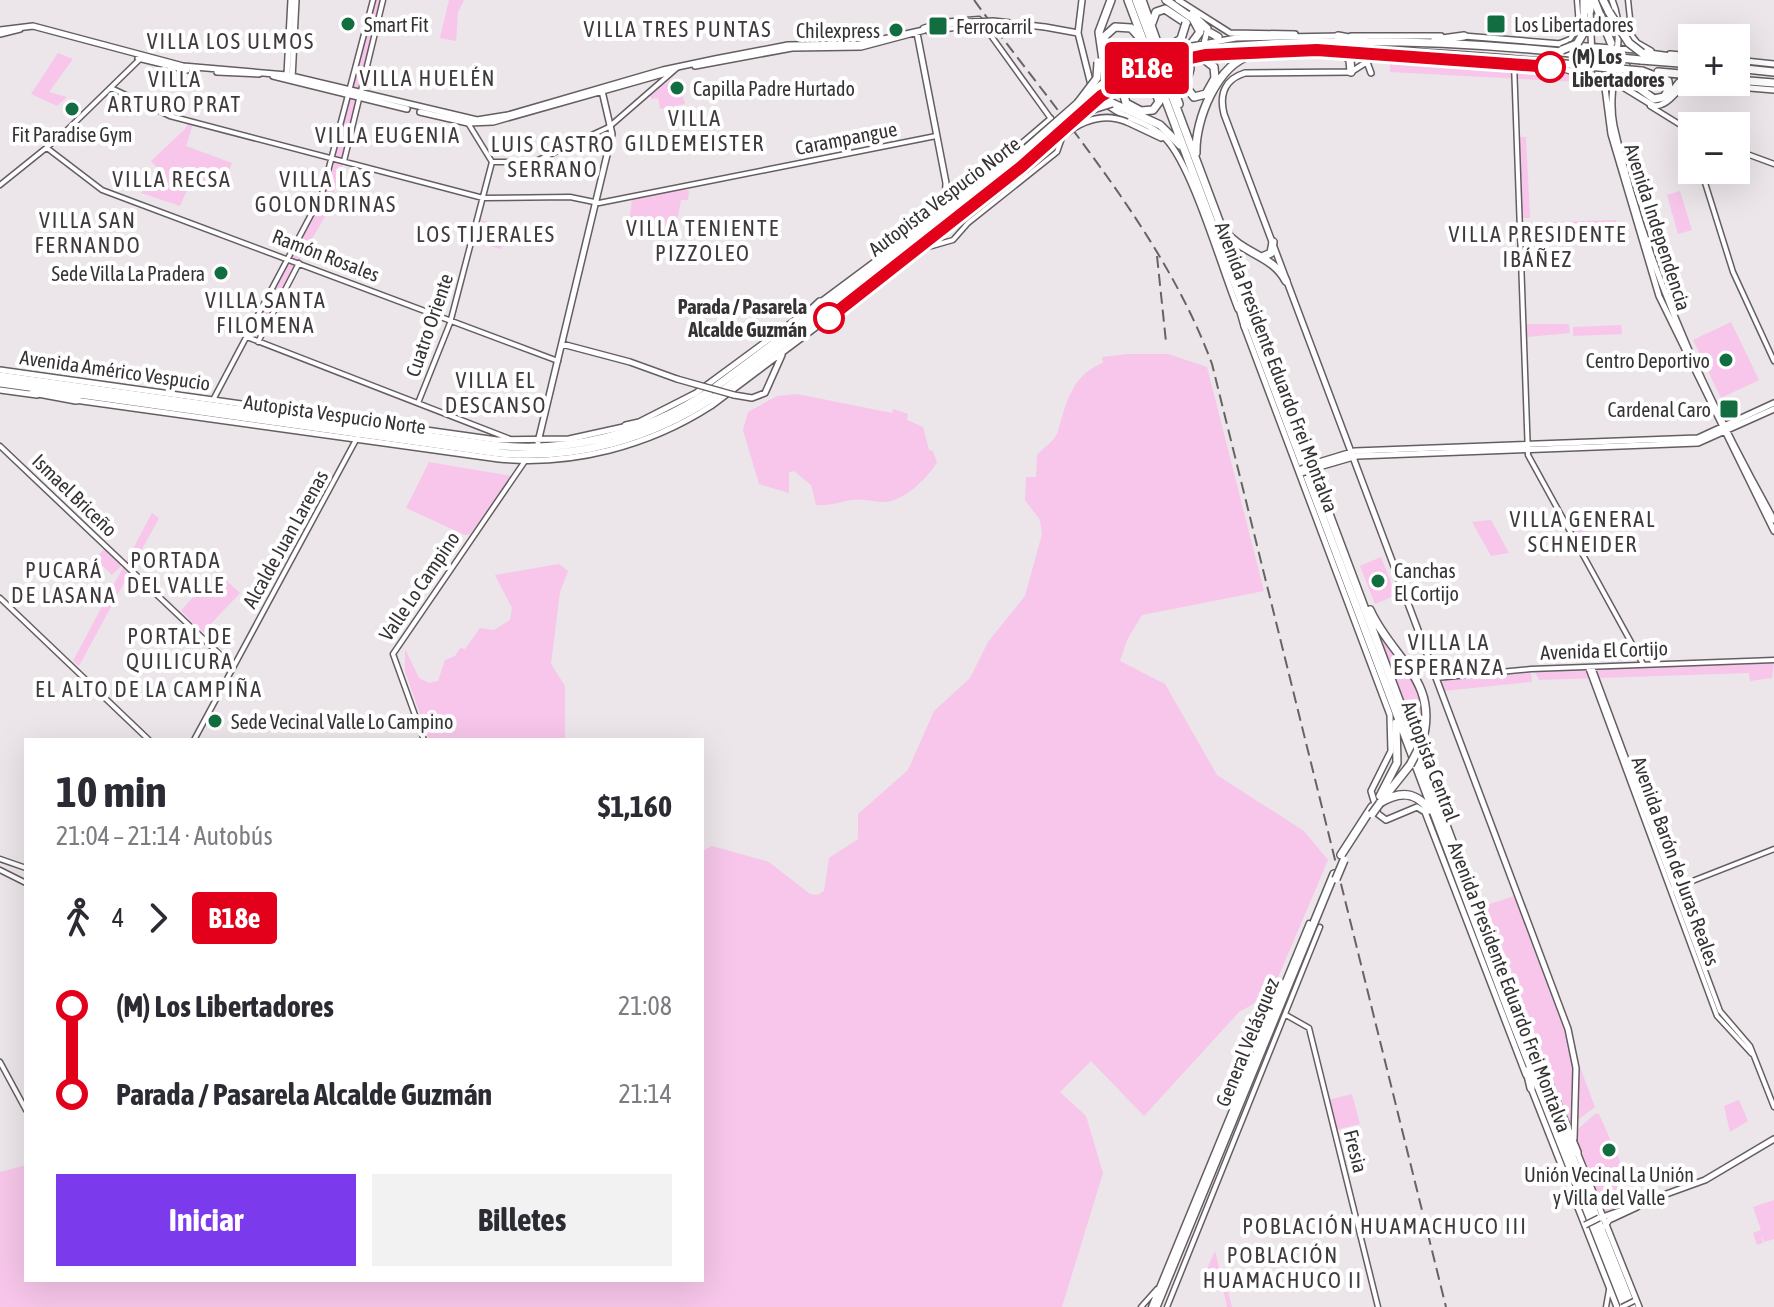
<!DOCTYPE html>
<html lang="es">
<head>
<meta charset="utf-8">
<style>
  body { margin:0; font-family:"Asap Condensed",sans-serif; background:#f2f2f3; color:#2b2b33; height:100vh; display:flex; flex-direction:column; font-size:30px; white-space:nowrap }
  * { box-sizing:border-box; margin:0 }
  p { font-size:26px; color:#7c7c81 }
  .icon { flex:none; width:44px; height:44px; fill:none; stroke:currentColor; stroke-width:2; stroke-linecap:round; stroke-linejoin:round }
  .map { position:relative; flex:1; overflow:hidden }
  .panel { position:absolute; left:24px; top:738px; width:680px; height:544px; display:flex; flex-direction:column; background:#fff; border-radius:0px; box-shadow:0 8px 32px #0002 }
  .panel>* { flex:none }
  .badge { padding:0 16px; border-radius:6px; font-size:28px; line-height:52px }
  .tools { position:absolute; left:1678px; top:24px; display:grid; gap:16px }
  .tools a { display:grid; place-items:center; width:72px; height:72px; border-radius:0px; background:#fff; box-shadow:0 8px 32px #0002; font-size:40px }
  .map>.badge { position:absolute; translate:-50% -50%; box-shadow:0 0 0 4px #fff }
  .legs { display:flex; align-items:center; gap:12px; height:88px; padding:0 32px; font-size:26px }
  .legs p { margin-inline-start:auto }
  .head { display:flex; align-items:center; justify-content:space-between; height:136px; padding:0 32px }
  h1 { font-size:44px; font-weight:700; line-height:60px }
  .primary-button { display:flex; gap:16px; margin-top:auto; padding:16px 32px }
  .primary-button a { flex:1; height:92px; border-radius:0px; background:#7c3aed; color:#fff; font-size:32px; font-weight:700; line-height:92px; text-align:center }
  .primary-button a+a { background:#f2f2f3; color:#2b2b33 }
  ul { padding:0 32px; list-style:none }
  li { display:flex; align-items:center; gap:28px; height:88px; font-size:30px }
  li i { display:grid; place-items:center; width:12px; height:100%; margin:0 10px; background:currentColor }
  li i::after { content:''; width:20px; height:20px; margin:-10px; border:6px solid; border-radius:50%; background:#fff }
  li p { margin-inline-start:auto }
  li:first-child i { background:linear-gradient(#0000 50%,currentColor 0) }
  li:last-child i { background:linear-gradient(currentColor 50%,#0000 0) }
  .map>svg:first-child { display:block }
  .green { fill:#f7c6ea }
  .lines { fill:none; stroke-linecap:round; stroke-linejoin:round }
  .minor-casing { stroke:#645e62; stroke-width:7 }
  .major-casing { stroke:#645e62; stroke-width:8 }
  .highway-casing { stroke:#645e62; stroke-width:10 }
  .minor { stroke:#fff; stroke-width:4 }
  .major { stroke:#fff; stroke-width:5 }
  .highway { stroke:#fff; stroke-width:7 }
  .rail { stroke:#676365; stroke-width:2; stroke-dasharray:12 6; stroke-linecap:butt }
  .minor-bridge-casing { stroke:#645e62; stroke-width:7; stroke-linecap:butt }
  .major-bridge-casing { stroke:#645e62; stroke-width:8; stroke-linecap:butt }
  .highway-bridge-casing { stroke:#645e62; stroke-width:10; stroke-linecap:butt }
  .minor-bridge { stroke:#fff; stroke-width:4 }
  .major-bridge { stroke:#fff; stroke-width:5 }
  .highway-bridge { stroke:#fff; stroke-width:7 }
  .line-1-casing { stroke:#fff; stroke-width:18 }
  .line-1 { stroke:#e2001a; stroke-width:12 }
  .poi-dot { fill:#126d41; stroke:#fff; stroke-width:3 }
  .stop-1-dot { fill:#fff; stroke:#e2001a; stroke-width:4 }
  .labels { text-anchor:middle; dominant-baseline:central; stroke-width:8; stroke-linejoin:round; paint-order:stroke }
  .poi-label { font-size:20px; fill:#363335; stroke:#fff; text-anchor:start }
  .stop-label { font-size:20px; font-weight:bold; fill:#363335; stroke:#fff; text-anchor:start }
  .street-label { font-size:20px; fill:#363335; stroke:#fff }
  .neighbourhood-label { font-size:22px; letter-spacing:2px; fill:#3f3a3d; stroke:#fff }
</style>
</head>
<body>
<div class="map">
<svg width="1774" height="1307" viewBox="0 0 1774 1307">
  <rect width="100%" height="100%" fill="#ece5ea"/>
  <path class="green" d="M375,0H382L343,158L335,156Z
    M449,0H464L458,12L456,41L440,38Z
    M58,53L73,59L49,92L67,97L57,106L31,94Z
    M1410,59L1520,67L1581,76L1579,82L1390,72V61Z
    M670,80L673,95L682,94L685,104L660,109L658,98L651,99V95Z
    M188,122L193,124L186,146L232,163L224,183L191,181L180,206L141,193L162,173L151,161L186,128Z
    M1519,137H1526L1530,218H1522Z
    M335,162L343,164L329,208L320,205Z
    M683,189L689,191L688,200H681L674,238L628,230L632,200Z
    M1680,191L1692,230L1678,234L1667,195Z
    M316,210L327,213L299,261L291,258Z
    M481,220L507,227L501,249L475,242Z
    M1616,220V227L1527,230L1526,223Z
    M289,261L296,264L257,339L249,336Z
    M1731,322L1759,380L1721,398L1693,340Z
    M1527,324H1569L1570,333L1527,337Z
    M1621,325L1622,334L1573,336V327Z
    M1128,354H1168L1207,367L1264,591L1142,615L1127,640L1120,661L1165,684L1217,775L1304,831L1328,860L1271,994L1239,1012L1144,1116L1091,1061L1060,1092L1086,1116L1103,1173L1062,1307H0V1172L26,1165V1280H702V851L712,846L769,862L810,894L818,895L824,891L829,858L858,839V814L908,770L934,711L970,678L988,642L1025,596L1042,534L1040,520L1025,500L1026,477H1036L1037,455C1043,448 1056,440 1058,431C1066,404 1072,374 1103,363L1102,357Z
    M797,394L892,413L893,409L908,414L907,420L923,427L929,450L933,451L937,462C929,477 903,502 884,502C873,502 864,498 852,500C837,502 833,506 816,505L811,485L794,471L789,472V493L759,484L743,430L748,412L777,396Z
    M429,462L511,476L470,534L465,535L406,508Z
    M152,513L159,518L79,666L73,661Z
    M1566,517L1593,523L1585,552Z
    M1491,520L1509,553L1491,556L1472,522Z
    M104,549L122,565L112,575L103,566L96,573L89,566Z
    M1381,557L1396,595L1375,604L1360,566Z
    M559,564L568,571L560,592L551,664L565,686V740H429L405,671V649L419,678L429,683L438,681L445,660L455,656L460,648L465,649L480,628L494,630L510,620L512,608L495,575Z
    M216,571L240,593L203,632L181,611Z
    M1375,626C1409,670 1429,684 1419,743Z
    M1774,662L1772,678L1750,681L1749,673L1539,680L1535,672Z
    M1531,673L1532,682L1443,691L1439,680Z
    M1514,896L1573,1055L1570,1127L1533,1042L1481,907Z
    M1580,1067L1595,1107L1575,1122Z
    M1352,1094L1360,1124L1335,1130L1328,1100Z
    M1739,1100L1748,1121L1730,1132L1724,1106Z
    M1595,1114H1599L1636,1198L1605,1212L1576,1142L1577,1130Z
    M1774,1200V1239L1764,1242L1761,1234L1763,1243L1757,1245L1753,1233L1761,1230L1753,1207Z
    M1215,1251L1222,1279H1225L1232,1307H1227L1221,1279L1201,1283Z"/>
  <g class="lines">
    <g class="minor-casing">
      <path id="minor" d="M1577,0L1580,38
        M1628,0L1632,37
        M923,28L941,22L979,19L1054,123
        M928,31L982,25
        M1560,43L1570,39L1577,29
        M1514,63L1528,455L1643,664
        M111,88L170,116L483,198L570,197L599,203L936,136
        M1650,106L1692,132
        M47,148L102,190L558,361
        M1736,150L1774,164
        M344,161L383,0
        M492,162H534L609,127L678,67
        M1701,170L1733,272L1774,361
        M0,185L61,136L141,58
        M962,194L1051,118
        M925,248L953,240L968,223L1057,152L1062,138
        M247,337L510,439
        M258,342L299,263
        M213,400L322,194L373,0
        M418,403L450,323L492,162L468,123
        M0,446L232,666
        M0,598L149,740
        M1588,667L1717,1016L1752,1054
        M1592,667L1720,1011L1750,1046L1774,1107
        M1436,678L1531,669L1774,660
        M194,740L357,438
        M424,740L393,654L525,461
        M0,859L26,868
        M0,870L26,883
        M1672,889L1774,849
        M1286,1015L1309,1028L1378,1307
        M0,1062L26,1110
        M1141,1307L1157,1289
        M1151,1307L1309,923
        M1167,1307L1320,927
        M1606,1307L1609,1290"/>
    </g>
    <g class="major-casing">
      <path id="major" d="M1082,0L1078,33L1091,85
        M1178,0L1230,33L1295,34
        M1612,0C1629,40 1605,83 1614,126C1644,263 1705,397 1774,520
        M1590,9L1592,58L1605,88L1611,134L1659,296L1774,531
        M1192,13L1208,28L1204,43
        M1620,21L1637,43L1651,51
        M1045,27L1078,33
        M0,30L33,26L183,66L287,75L477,120L508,115L663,70L715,59L788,45L861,44L955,23
        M917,33L946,183L945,207
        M0,34L20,29
        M1351,36H1441
        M1463,36L1636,50
        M1198,45L1236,38L1341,36
        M1670,54L1692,56
        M138,58L187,70
        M1736,60L1774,64
        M1367,62L1371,73
        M695,66L792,48L861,47L925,30
        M217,72L259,74
        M287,75L291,0
        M273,76L407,109
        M292,79L296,0
        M1099,96C1116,119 1147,119 1166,139C1193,168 1221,267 1238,309
        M420,112L468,123L493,122L670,72
        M1127,122L1161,138
        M818,304L1014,158
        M1244,326L1390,715L1391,751L1371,791L1378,814L1386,820L1417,807L1425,812L1526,1075
        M562,344L630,362L677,379
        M0,370L497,440L569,439L628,426
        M0,390L37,395
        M734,395L752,398L765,393L782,355
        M75,400L499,459C573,466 649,446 711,406L1024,171
        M641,421L696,393L806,312
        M538,442L612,134L602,91
        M1319,462L1355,451L1698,438L1774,403
        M1319,467L1357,456L1698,443L1774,409
        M1531,1088L1617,1307
        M1574,1139L1576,1068L1568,1029L1224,114C1219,94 1225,79 1245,73L1351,72L1373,58L1394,55L1560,68L1618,84L1654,106C1672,105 1675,88 1690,83L1774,90
        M1577,1152L1639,1307
        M1600,1218L1705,1180L1774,1139
        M1605,1226L1609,1220L1637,1207"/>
    </g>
    <g class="highway-casing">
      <path id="highway" d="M1111,0L1099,32L1103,60L1122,73L1132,87L1155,90L1159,102L1153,110L1141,111L1126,103L1123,92
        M1128,0L1510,1015L1625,1307
        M1136,0L1541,1078L1632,1307
        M1142,0L1179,104
        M1166,0L1206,28
        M1589,0L1590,10
        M1594,0L1611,43
        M1603,0L1609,12
        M1191,15L1200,32L1188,48L1190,69L1185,86L1194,97L1206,94L1215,78L1214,67L1205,60
        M1152,23L1156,12L1165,9L1186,23
        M1584,32V0
        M1211,33L1218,37
        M1338,36L1365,41
        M1140,38L1131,28L1115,27L1105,36C1095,67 1126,63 1145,58
        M1435,40L1464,36
        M1199,49C1324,37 1454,40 1579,54
        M1343,53L1381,56
        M1642,53L1692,60
        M1344,54L1350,60L1351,72
        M1200,55C1326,43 1451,54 1577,65
        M1641,60L1692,64
        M1624,63L1639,88L1654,99L1664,97L1669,89L1668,81L1642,71
        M1736,68L1774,72
        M1658,72L1692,75
        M1736,80L1774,83
        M1670,95L1679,83L1692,78
        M1112,103L1160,125L1180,145
        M1196,153C1195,120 1217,64 1252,55
        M1225,231C1242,254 1273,255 1286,281
        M1264,256L1271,253L1273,242
        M1239,305L1245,326
        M804,317L820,302
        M0,376L491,445C570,454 645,434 710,391L1018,161
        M0,383L499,453C576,460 650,439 714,397L1046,146
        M33,392L76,400
        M626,426L644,422
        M1370,610C1392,659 1440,680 1422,742
        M1386,795L1410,765
        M1380,796L1397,763L1396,723
        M1380,803C1399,791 1416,791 1429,810
        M1341,855L1372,807
        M1538,1058L1577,1152
        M1527,1071L1531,1088
        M1156,1307L1334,874"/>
    </g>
    <use href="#minor" class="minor"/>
    <use href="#major" class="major"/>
    <use href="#highway" class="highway"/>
    <path class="rail" d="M974,0C1057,113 1164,233 1212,364L1446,1307
      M1157,256L1166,342"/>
    <g class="minor-bridge-casing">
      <path id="minor-bridge" d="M1622,1307L1634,1301"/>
    </g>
    <g class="major-bridge-casing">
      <path id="major-bridge" d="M955,23L993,21L1045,27
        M1087,95C1120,67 1155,50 1198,45
        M1014,158L1079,101
        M1024,171C1054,145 1085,104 1127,122
        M677,379L734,395
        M1301,469L1319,462
        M1302,473L1319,467
        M1585,1225L1599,1218"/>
    </g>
    <g class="highway-bridge-casing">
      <path id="highway-bridge" d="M1609,12L1629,43L1642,53
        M1562,50L1577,44L1584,32
        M1159,53L1181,39L1186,23
        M1579,54L1641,60
        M1577,65L1641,71
        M1123,92L1132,79
        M1078,103L1097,78L1098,62
        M1093,109L1112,103
        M1046,146C1094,105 1134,62 1200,55
        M1018,161C1074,115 1122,57 1199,49
        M1410,765L1422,742
        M1372,814L1380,803
        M1336,879L1344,860"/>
    </g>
    <use href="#minor-bridge" class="minor-bridge"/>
    <use href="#major-bridge" class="major-bridge"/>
    <use href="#highway-bridge" class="highway-bridge"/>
  </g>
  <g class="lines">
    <g class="line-1-casing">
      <path id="line-1" d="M829,318L1021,167L1101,96L1153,66L1205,55L1317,50L1550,67"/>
    </g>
    <use href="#line-1" class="line-1"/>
  </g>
  <g class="poi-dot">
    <circle cx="348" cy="24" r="8"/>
    <rect x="1486" y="14" width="20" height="20" rx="4"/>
    <rect x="928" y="16" width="20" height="20" rx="4"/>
    <circle cx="896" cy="30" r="8"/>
    <circle cx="677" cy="88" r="8"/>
    <circle cx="72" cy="109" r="8"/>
    <circle cx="221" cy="273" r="8"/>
    <circle cx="1726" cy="360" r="8"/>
    <rect x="1719" y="399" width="20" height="20" rx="4"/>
    <circle cx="1378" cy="581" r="8"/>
    <circle cx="215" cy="721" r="8"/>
    <circle cx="1609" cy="1150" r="8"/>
  </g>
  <g class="stop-1-dot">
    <circle cx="1550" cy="67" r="14"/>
    <circle cx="829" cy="318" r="14"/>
  </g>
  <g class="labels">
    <g class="poi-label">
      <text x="364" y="24">Smart Fit</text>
      <text x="1514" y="24">Los Libertadores</text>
      <text x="956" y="26">Ferrocarril</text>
      <text x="880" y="30" text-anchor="end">Chilexpress</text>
      <text x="693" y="88">Capilla Padre Hurtado</text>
      <text x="72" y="134" text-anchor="middle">Fit Paradise Gym</text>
      <text x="205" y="273" text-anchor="end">Sede Villa La Pradera</text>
      <text x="1710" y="360" text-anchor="end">Centro Deportivo</text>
      <text x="1711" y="409" text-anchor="end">Cardenal Caro</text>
      <text x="1394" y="570">Canchas<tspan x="1394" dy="23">El Cortijo</tspan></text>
      <text x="231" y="721">Sede Vecinal Valle Lo Campino</text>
      <text x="1609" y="1174" text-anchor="middle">Unión Vecinal La Unión<tspan x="1609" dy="23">y Villa del Valle</tspan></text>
    </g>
    <g class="stop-label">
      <text x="1572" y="56">(M) Los<tspan x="1572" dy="23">Libertadores</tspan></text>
      <text x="807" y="306" text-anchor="end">Parada / Pasarela<tspan x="807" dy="23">Alcalde Guzmán</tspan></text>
    </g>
    <g class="street-label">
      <text transform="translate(846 138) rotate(-11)">Carampangue</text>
      <text transform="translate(944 196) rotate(-37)">Autopista Vespucio Norte</text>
      <text transform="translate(1658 227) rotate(72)">Avenida Independencia</text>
      <text transform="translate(326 255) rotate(21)">Ramón Rosales</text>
      <text transform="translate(429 325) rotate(-71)">Cuatro Oriente</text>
      <text transform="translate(1277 367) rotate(69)">Avenida Presidente Eduardo Frei Montalva</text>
      <text transform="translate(115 370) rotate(8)">Avenida Américo Vespucio</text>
      <text transform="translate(335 414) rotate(8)">Autopista Vespucio Norte</text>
      <text transform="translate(75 495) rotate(44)">Ismael Briceño</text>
      <text transform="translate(285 539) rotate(-61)">Alcalde Juan Larenas</text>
      <text transform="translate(419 586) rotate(-56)">Valle Lo Campino</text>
      <text transform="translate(1604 650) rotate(-2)">Avenida El Cortijo</text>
      <text transform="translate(1431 761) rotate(69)">Autopista Central</text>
      <text transform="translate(1676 861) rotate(70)">Avenida Barón de Juras Reales</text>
      <text transform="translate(1510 987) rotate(69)">Avenida Presidente Eduardo Frei Montalva</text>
      <text transform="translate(1247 1042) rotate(-68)">General Velásquez</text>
      <text transform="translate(1356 1151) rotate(76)">Fresia</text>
    </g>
    <g class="neighbourhood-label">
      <text x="678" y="29">VILLA TRES PUNTAS</text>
      <text x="231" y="41">VILLA LOS ULMOS</text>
      <text x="428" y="78">VILLA HUELÉN</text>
      <text x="175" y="79">VILLA<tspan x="175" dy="25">ARTURO PRAT</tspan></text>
      <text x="695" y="118">VILLA<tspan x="695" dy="25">GILDEMEISTER</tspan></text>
      <text x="388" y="135">VILLA EUGENIA</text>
      <text x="553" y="144">LUIS CASTRO<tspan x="553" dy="25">SERRANO</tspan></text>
      <text x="172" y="179">VILLA RECSA</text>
      <text x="326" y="179">VILLA LAS<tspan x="326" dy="25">GOLONDRINAS</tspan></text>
      <text x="88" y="220">VILLA SAN<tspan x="88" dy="25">FERNANDO</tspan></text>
      <text x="703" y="228">VILLA TENIENTE<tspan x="703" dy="25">PIZZOLEO</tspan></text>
      <text x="486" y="234">LOS TIJERALES</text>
      <text x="1538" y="234">VILLA PRESIDENTE<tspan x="1538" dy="25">IBÁÑEZ</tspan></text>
      <text x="266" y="300">VILLA SANTA<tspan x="266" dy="25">FILOMENA</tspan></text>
      <text x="496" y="380">VILLA EL<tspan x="496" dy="25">DESCANSO</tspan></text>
      <text x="1583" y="519">VILLA GENERAL<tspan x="1583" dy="25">SCHNEIDER</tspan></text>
      <text x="176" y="560">PORTADA<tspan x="176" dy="25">DEL VALLE</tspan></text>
      <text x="64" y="570">PUCARÁ<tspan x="64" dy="25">DE LASANA</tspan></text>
      <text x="180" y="636">PORTAL DE<tspan x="180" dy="25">QUILICURA</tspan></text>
      <text x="1449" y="642">VILLA LA<tspan x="1449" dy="25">ESPERANZA</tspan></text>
      <text x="149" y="689">EL ALTO DE LA CAMPIÑA</text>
      <text x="1385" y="1226">POBLACIÓN HUAMACHUCO III</text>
      <text x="1283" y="1255">POBLACIÓN<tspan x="1283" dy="25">HUAMACHUCO II</tspan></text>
    </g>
  </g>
</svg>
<div class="tools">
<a>+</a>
<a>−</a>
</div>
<b class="badge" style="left:1147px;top:68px;background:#e2001a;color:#fff">B18e</b>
<section class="panel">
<div class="head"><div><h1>10 min</h1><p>21:04 – 21:14 · Autobús</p></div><b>$1,160</b></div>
<div class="legs"><svg class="icon" aria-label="walk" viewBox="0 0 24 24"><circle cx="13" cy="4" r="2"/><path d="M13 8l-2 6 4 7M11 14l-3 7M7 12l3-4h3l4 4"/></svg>4<svg class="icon" aria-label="forward" viewBox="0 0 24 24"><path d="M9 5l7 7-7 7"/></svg><b class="badge" style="background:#e2001a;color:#fff">B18e</b></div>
<ul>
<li><i style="color:#e2001a"></i><b>(M) Los Libertadores</b><p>21:08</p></li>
<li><i style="color:#e2001a"></i><b>Parada / Pasarela Alcalde Guzmán</b><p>21:14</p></li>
</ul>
<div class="primary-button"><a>Iniciar</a><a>Billetes</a></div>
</section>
</div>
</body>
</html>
